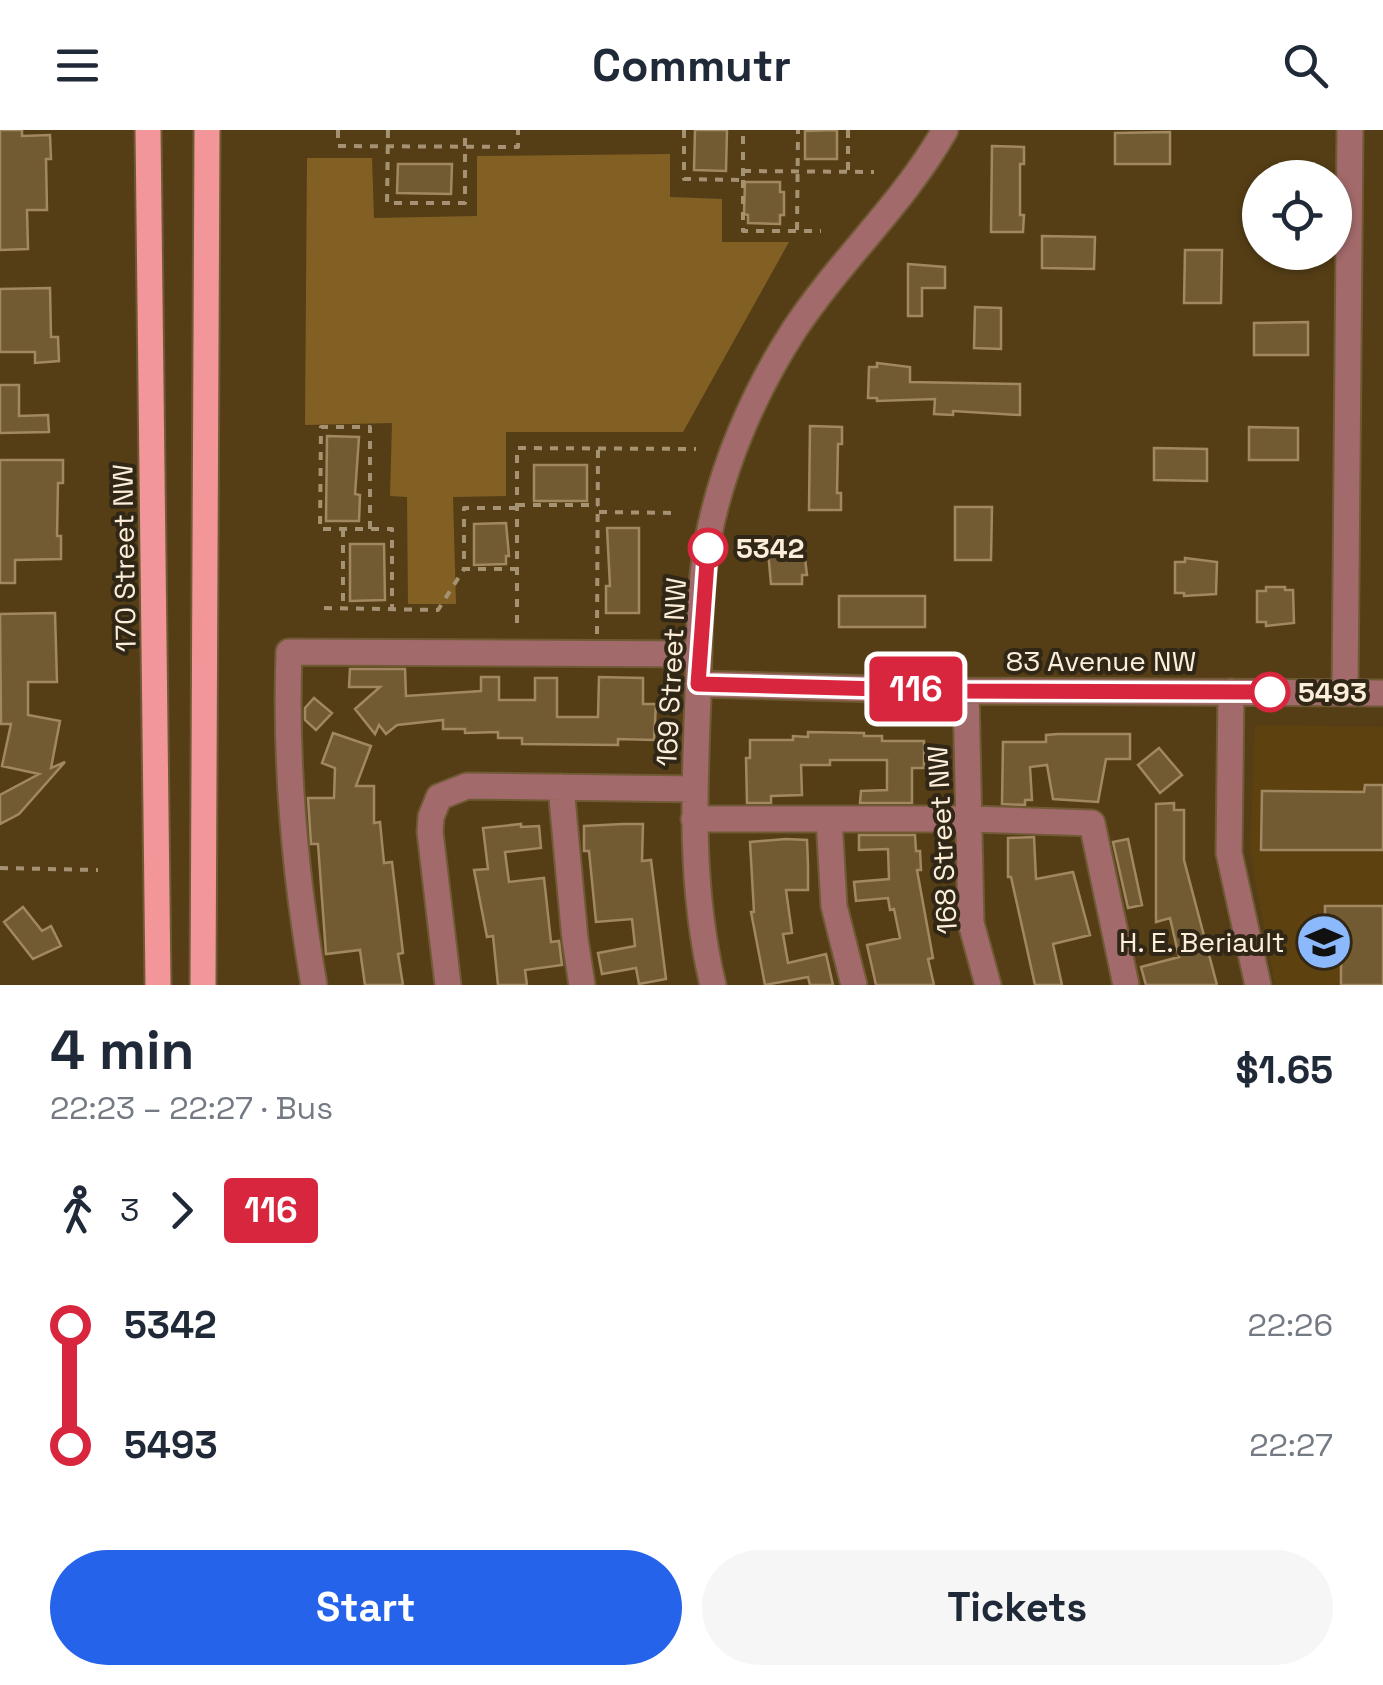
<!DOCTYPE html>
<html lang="en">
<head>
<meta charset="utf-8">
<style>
  body { margin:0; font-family:"Space Grotesk",sans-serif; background:#f6f6f7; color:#1f2937; height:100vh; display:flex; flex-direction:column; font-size:38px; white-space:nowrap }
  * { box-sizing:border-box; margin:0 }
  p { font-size:32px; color:#747a83 }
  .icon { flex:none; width:55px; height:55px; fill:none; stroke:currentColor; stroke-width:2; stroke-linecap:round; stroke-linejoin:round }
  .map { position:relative; height:855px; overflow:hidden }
  .details { display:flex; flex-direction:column; background:#fff; flex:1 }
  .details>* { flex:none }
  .badge { padding:0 20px; border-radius:8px; font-size:35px; line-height:65px }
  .controls { position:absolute; left:1242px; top:30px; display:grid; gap:20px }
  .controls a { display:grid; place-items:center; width:110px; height:110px; border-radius:50%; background:#fff; box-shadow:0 2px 8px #0004; font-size:50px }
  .map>.badge { position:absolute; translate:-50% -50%; box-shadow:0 0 0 5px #fff }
  .legs { display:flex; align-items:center; gap:15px; height:110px; padding:0 50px; font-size:32px }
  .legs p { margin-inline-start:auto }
  .overview { display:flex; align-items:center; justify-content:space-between; height:170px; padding:0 50px }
  h1 { font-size:55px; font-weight:700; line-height:75px }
  .cta { display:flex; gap:20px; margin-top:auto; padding:20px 50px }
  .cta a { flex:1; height:115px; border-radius:60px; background:#2563eb; color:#fff; font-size:40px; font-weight:700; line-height:115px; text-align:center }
  .cta a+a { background:#f6f6f7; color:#1f2937 }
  ul { padding:0 50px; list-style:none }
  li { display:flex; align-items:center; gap:35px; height:120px; font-size:38px }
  li i { display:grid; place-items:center; width:15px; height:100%; margin:0 12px; background:currentColor }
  li i::after { content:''; width:25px; height:25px; margin:-12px; border:8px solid; border-radius:50%; background:#fff }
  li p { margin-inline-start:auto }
  li:first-child i { background:linear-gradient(#0000 50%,currentColor 0) }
  li:last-child i { background:linear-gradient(currentColor 50%,#0000 0) }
  header { display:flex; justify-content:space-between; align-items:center; height:130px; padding:0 50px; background:#fff; font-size:45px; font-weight:700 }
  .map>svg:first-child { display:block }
  .built { fill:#5d4210 }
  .green { fill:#826023 }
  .building { fill:#725a33; stroke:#a28860; stroke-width:2.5 }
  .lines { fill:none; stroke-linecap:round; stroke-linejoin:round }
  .minor-casing { stroke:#705a35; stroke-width:29 }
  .major-casing { stroke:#705a35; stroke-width:29 }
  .path { stroke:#a59273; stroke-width:4; stroke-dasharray:8 8; stroke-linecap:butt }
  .minor { stroke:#a36a6b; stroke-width:25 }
  .major { stroke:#f39699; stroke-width:25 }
  .line-1-casing { stroke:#fff; stroke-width:22 }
  .line-1 { stroke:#d7263d; stroke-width:15 }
  .stop-1-dot { fill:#fff; stroke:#d7263d; stroke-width:5 }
  .labels { text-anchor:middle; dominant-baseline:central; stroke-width:8; stroke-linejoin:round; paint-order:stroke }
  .stop-label { font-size:28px; font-weight:bold; fill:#fceed9; stroke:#312716; text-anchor:start }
  .street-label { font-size:28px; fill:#fceed9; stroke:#312716 }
  .poi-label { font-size:28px; fill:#fceed9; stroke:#312716; text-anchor:end }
</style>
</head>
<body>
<header><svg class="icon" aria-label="menu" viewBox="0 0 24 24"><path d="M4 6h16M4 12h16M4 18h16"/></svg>Commutr<svg class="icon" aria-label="search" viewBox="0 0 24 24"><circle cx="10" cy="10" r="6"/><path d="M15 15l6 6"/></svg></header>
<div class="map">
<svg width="1383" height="855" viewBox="0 0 1383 855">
  <rect width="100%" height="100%" fill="#553e16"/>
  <path class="built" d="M1255,595L1383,597V855H1275L1250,722Z"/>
  <path class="green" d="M670,24V67L722,69V112H789L683,302H506V366L453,367L456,474H408L407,367L390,366L392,293L305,295L307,28H372L374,88L477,86V26Z"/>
  <path class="building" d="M0,0H22V6L50,5L51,29H46L47,80H27L28,119L0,120Z
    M695,0H727L726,41L694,40Z
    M837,0V29H805V1Z
    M1170,2V34H1115V3Z
    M992,16L1024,17V34H1020V85H1024L1023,102H991Z
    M398,34H452L451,64L397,63Z
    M745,52H780V62H784V85H780V94L748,93V85L744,84Z
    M1042,106L1095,107L1094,139L1042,138Z
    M1185,120H1222L1221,173H1184Z
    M908,134L945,137V158H922V186H908Z
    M50,158L51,207H58L59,231L35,233V222H0V159Z
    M975,177L1001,178V219L974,218Z
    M1308,192V225H1254V193Z
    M877,233L910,237V252L1020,254V285L953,281V285L934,284L935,269L877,271V268H868L869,237H877Z
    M0,255H19V286L48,285L49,302L0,303Z
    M810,296L842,297V314H838L837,363H841V380H809Z
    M1249,297L1298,298V330H1249Z
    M327,306L359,307L355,364L360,365L359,391H326Z
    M1154,318L1207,319V351L1154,350Z
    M0,330H63V353H58L57,406H61V429L15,430V453H0Z
    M534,335H587V371H534Z
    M955,377H992L991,430H955Z
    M506,393L509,426H506V434L474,435V394Z
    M607,398H639V483H606V456H610Z
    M771,412H803L807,445H802V454H771L768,421H771Z
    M350,414H384L385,470L350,471Z
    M1185,428L1217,432L1216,464L1184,466V463H1175V432H1185Z
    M1266,457H1285V460H1293L1294,493L1266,496V492H1257V461H1266Z
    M839,466H925V497H839Z
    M55,483L57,552H28V585L60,591L51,638L65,632L19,684L0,694V665L39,644L2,636L11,594H1L0,484Z
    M350,539H405L406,566L481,561V547H499V570H535V548H557V587H598L599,547L643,548V574H656L654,610L618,609V615L522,614V608H498V602L465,603V599H443V590L397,595L386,604L379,595L375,604L355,579L380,557H349Z
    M314,568L332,583L316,600L305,590V578Z
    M808,602L864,603V606H882V611H924V638H912V673H860L861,661L887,660V630H830V635H801L802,665L771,666V673H747L746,628H750V610H793V606L808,607Z
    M333,603L371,616L356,656H374V693L380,692L384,733L392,732L403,823L398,824L403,855H365L360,820L326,824L318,714H311L308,668H334L335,638L322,633Z
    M1058,604H1130V629H1106L1098,672L1053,669L1047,635L1030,637L1032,670H1025V675L1002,674L1003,612H1046V605Z
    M1159,618L1182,645L1160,663L1138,635Z
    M1365,655H1383V720H1261L1262,661L1364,662Z
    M1174,673V680H1184V730L1217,855H1146L1141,837L1179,827L1170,788L1156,792V674Z
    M521,694V697L539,696L541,718L505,722L509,752L544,748L551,812L559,811L562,835L525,840L527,855H498L493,806L487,807L474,740L488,739L483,698Z
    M623,694H643L642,731L651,730L666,849L639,854L636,838L602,844L598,823L635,816L632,789L596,792L589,721H584V696Z
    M859,705H915L916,721H920L921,740H917L933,828L928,829L934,855H876L867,815L900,808L894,779L890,780L888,768L856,771L854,752L889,749L888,719L859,720Z
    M1034,707L1036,749L1073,742L1090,805L1053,814L1062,855H1035L1011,747H1008V708Z
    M786,709L807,710L808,735V760H786L792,803L783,804L788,833L826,824L833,855H810L808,847L765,855L751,782H754L750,712Z
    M1128,709L1142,775L1128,778L1113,712Z
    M1325,776H1383V855H1341V822H1325Z
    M23,777L42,801L51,796L61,816L33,829L4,792Z"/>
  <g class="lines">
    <g class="minor-casing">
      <path id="minor" d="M698,554L953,561L1383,563
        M966,561L971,793L988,855
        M1231,562L1229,723L1258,855
        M1345,563L1350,0
        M561,657L575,809L582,855
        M694,689H969L1092,693L1126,855
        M829,689L834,776L854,855
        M314,855C295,746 285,633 289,522L699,524
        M448,855L430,702L431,687L439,667L467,656L695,659
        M713,855C690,760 694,664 698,568C699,519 699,457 708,409C722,336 754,262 794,200C840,130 904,73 945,0"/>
    </g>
    <g class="major-casing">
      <path id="major" d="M148,0L158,855
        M203,855L207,0"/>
    </g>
    <path class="path" d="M338,0V16L518,17V0
      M388,0L387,73H465V0
      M684,0V49L743,50V0
      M848,0V40
      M743,41L874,42
      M743,50V101H821
      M797,100L798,0
      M517,375H598
      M517,378H464V439H517
      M599,382L679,383
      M343,399V479
      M370,399V297H321L320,399C344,399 368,399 392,399V480
      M324,478L438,480L464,439
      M517,493V318L696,319
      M597,504L598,319
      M0,738L98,740"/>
    <use href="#minor" class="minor"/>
    <use href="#major" class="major"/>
  </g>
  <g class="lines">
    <g class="line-1-casing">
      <path id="line-1" d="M708,418L698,554L953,561L1270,562"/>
    </g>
    <use href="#line-1" class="line-1"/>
  </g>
  <defs>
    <g id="school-disc" transform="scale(2.875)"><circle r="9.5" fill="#8cb9fc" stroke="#312716"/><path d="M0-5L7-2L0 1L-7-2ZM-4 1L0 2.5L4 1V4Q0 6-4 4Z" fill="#111"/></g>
  </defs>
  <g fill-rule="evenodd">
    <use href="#school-disc" x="1324" y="812"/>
  </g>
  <g class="stop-1-dot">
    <circle cx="708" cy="418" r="18"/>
    <circle cx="1270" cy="562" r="18"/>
  </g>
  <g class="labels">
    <g class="stop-label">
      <text x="736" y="418">5342</text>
      <text x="1298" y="562">5493</text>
    </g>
    <g class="street-label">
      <text transform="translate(124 428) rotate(-91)">170 Street NW</text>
      <text x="1101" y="531">83 Avenue NW</text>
      <text transform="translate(671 542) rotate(-87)">169 Street NW</text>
      <text transform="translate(942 710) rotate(-93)">168 Street NW</text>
    </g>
    <g class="poi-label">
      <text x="1285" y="812">H. E. Beriault</text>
    </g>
  </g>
</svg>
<div class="controls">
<a><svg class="icon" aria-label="locate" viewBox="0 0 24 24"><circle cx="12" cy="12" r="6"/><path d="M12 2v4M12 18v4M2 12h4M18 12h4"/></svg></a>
</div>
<b class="badge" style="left:916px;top:559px;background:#d7263d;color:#fff">116</b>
</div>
<section class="details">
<div class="overview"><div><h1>4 min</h1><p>22:23 – 22:27 · Bus</p></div><b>$1.65</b></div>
<div class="legs"><svg class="icon" aria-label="walk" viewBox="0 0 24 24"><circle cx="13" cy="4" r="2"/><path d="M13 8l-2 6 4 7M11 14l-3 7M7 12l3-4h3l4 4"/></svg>3<svg class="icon" aria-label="forward" viewBox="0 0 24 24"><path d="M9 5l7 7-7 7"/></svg><b class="badge" style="background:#d7263d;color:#fff">116</b></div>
<ul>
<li><i style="color:#d7263d"></i><b>5342</b><p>22:26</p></li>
<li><i style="color:#d7263d"></i><b>5493</b><p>22:27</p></li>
</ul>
<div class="cta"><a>Start</a><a>Tickets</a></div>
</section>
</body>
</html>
